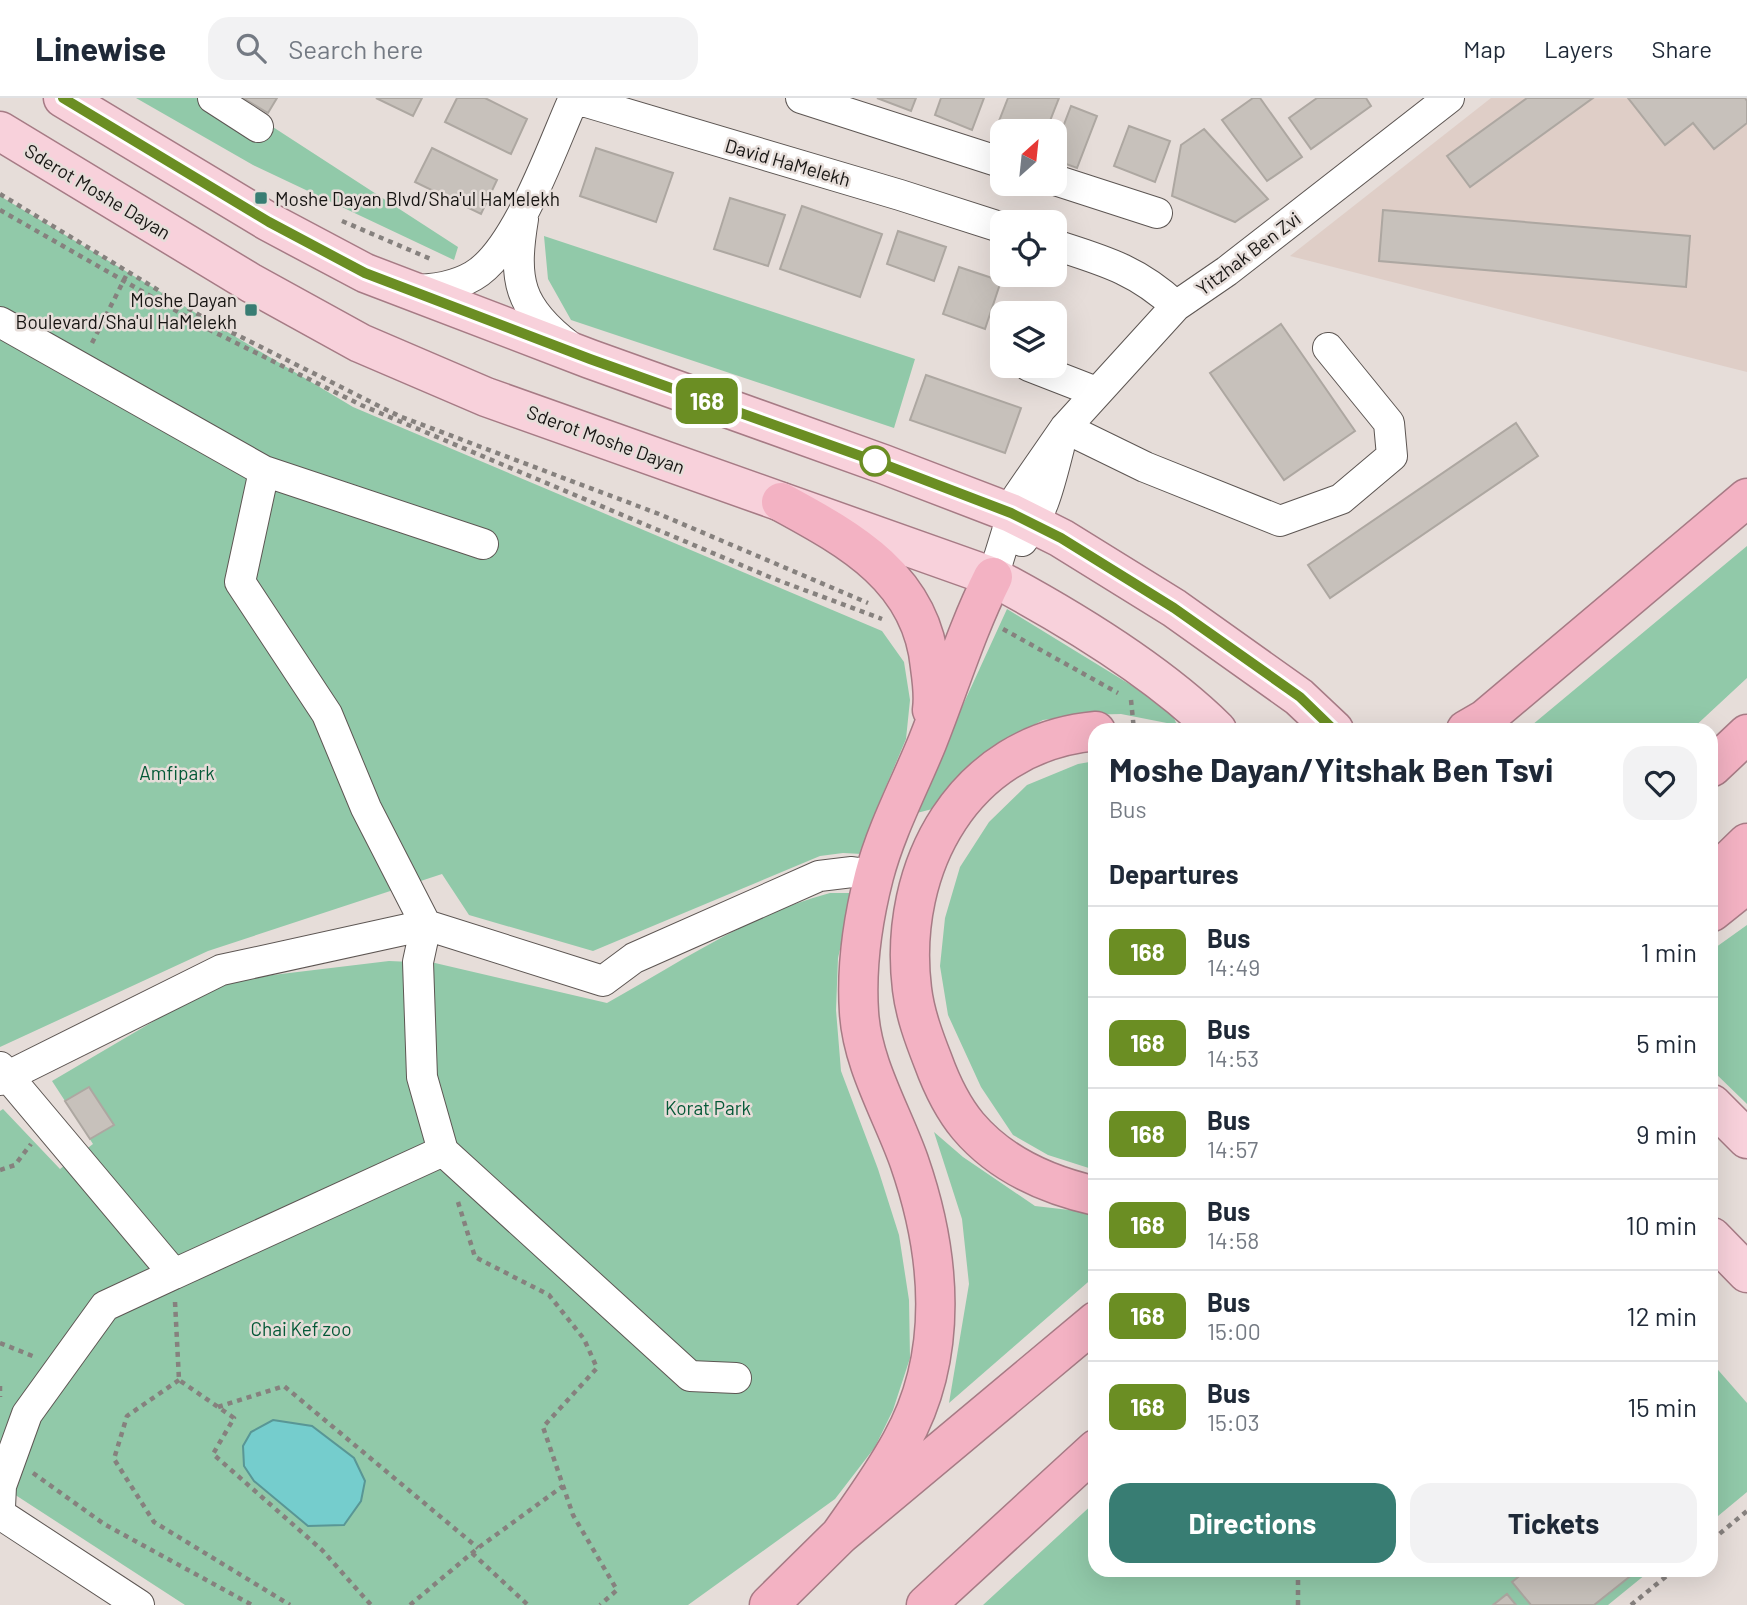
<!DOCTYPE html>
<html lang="en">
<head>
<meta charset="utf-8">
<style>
  body { margin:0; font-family:Barlow,sans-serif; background:#f2f2f3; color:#1f2937; height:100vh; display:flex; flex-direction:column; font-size:26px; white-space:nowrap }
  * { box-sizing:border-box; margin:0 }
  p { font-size:23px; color:#747a83 }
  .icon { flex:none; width:38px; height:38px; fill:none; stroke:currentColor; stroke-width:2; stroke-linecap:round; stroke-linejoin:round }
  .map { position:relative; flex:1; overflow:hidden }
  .details { position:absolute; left:1088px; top:625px; width:630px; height:854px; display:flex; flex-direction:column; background:#fff; border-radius:21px; box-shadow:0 7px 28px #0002 }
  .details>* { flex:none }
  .badge { padding:0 14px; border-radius:10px; font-size:24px; line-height:46px }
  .needle { width:46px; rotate:27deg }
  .controls { position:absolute; left:990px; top:21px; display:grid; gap:14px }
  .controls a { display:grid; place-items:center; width:77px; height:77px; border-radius:14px; background:#fff; box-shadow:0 7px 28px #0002; font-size:35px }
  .map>.badge { position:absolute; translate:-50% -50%; box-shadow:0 0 0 4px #fff }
  h2 { padding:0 21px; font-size:26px; line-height:63px }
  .round { display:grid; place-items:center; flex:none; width:74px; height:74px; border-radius:21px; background:#f2f2f3 }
  .overview { display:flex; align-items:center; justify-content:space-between; height:119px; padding:0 21px }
  h1 { font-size:33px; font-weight:700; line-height:52px }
  .primary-button { display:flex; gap:14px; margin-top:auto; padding:14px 21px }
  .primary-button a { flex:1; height:80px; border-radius:21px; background:#387d73; color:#fff; font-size:28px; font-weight:700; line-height:80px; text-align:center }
  .primary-button a+a { background:#f2f2f3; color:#1f2937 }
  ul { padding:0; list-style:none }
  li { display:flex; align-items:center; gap:21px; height:91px; padding:0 21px; border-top:2px solid #e0e1e3 }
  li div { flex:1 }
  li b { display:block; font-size:26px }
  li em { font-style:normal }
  li .badge { min-width:77px; font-weight:700; text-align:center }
  header { display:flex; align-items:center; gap:42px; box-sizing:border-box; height:98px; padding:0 35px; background:#fff; border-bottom:2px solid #e0e1e3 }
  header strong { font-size:33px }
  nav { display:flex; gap:38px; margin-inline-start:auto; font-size:24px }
  .search { width:490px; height:63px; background:#f2f2f3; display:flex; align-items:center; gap:18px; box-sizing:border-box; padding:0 24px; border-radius:21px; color:#747a83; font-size:26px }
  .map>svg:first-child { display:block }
  .built { fill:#dfcec7 }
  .green { fill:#91c9a9 }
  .water { fill:#75cdcd; stroke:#599695; stroke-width:2 }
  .building { fill:#c7c1bb; stroke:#ada7a1; stroke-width:2 }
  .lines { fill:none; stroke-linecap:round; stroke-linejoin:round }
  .minor-casing { stroke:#5d5653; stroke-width:32 }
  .major-casing { stroke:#a67b85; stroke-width:41 }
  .highway-casing { stroke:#a67b85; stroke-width:41 }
  .path { stroke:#86817e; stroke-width:4.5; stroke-dasharray:5 5; stroke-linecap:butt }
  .minor { stroke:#fff; stroke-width:30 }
  .major { stroke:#f8d1db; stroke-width:38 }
  .highway { stroke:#f3b2c3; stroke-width:38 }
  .line-casing { stroke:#fff; stroke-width:16 }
  .line { stroke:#6b8e23; stroke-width:10 }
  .poi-dot { fill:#387d73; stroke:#e6ddd9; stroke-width:2.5 }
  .stop-dot { fill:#fff; stroke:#6b8e23; stroke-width:3.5 }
  .labels { text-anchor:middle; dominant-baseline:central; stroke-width:5; stroke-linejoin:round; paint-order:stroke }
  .street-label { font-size:19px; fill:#171513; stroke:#e6ddd9 }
  .poi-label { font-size:19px; fill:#171513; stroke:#e6ddd9; text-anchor:start }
  .park-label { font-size:19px; fill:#055937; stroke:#e6ddd9 }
</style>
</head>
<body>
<header>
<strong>Linewise</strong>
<div class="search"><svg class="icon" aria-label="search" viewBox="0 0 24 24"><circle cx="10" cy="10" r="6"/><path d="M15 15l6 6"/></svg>Search here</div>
<nav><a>Map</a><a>Layers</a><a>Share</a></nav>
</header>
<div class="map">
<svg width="1747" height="1507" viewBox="0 0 1747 1507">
  <rect width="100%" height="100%" fill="#e6ddd9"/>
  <path class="built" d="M1491,0H1747V274L1290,158Z"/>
  <path class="green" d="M136,0H228L458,149L454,162L253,67Z
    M0,98L353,309L882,533L904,564L910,602L906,641L876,712L862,756L843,755L820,758L593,853L469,817L442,776L208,853L0,949Z
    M544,138L915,261L894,330L571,222L548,181Z
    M1747,448V580L1691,632H1526Z
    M1007,511L1170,611L1177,627L1121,616L1082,617L1043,622L1008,640L973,670L940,709L913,716Z
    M1095,663H1096L1095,1072L1048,1057L1013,1037L981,989L948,917L940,868L945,820L960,769L989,724L1027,687L1078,666Z
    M830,795H853L838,860L836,912L841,973L878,1071L899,1137L909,1202L910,1260L893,1312L875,1349L835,1401L688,1507H185L0,1387V1013L3,1011L60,1071L93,1046L52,983L222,883L389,863L435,865L607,905C677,866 752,815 830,795Z
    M1747,827V1006L1712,972V852Z
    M934,1034L963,1059L1035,1108L1095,1115V1178L949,1305L969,1186L962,1121Z
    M1712,1265L1747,1305V1394L1712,1423Z
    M1095,1404L1096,1472H1651L1608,1507H983Z"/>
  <path class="water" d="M273,1322L312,1328L354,1360L365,1383L361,1403L344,1427L308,1428L254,1383L244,1368L243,1348L251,1334Z"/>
  <path class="building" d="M243,0H277L268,15Z
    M376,0H422L413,18Z
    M457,0H485L527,21L511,56L445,24Z
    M877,0H916L911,13Z
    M941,0H984L972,32L935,17Z
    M1008,0H1059L1046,33H1003V45L992,41Z
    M1253,0H1260L1302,59L1267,83L1222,22Z
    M1317,0H1366L1371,8L1311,51L1289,20Z
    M1527,0H1593L1470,89L1447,58Z
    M1628,0H1745L1747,3V25L1714,51L1693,25L1665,47Z
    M1071,8L1097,18L1077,70L1055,62V50Z
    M1129,28L1170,43L1155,84L1114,68Z
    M1204,31L1268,101L1235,124L1172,98L1181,47Z
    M432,50L497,82L481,116L415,84Z
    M596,50L673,75L656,124L580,98Z
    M730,100L785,117L768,168L714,151Z
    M802,108L882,136L860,199L780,171Z
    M1383,112L1690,138L1686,189L1379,163Z
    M898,133L946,149L934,183L887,166Z
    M959,169L1001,183L985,231L943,216Z
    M1281,226L1355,333L1284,382L1210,275Z
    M926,277L1021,310L1005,355L910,322Z
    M1516,325L1538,358L1330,500L1308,467Z
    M89,989L114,1027L90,1041L65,1003Z
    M1527,1472H1638L1594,1507H1531L1512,1484Z
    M1507,1496L1516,1507H1493Z"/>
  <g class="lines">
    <g class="minor-casing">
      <path id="minor" d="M213,0L258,29
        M573,0L900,97L1003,130
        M801,0L1003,65
        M1055,82L1157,115
        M523,121C513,182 518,209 569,248
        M1055,147C1105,163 1137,172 1176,208
        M410,192C433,192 454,189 473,178C517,153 553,46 574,0
        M0,224L264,373L483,446
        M1029,268L1096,294
        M1065,330L1145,369L1280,423L1341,401L1392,358L1389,325L1328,250
        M264,373L240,484L327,616L366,710L426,827L418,864L422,979L443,1053L690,1278L736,1280
        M1022,443C1044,415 1050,384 1059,350
        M993,479L1018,398L1065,330L1176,208L1227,173L1449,0
        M0,969L174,1176L443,1053
        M0,982L221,872L426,827L603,883L634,860L819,778L852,774L874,777
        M0,1409L1,1388L27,1316L105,1208L174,1176
        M0,1416L139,1507"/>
    </g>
    <g class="major-casing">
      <path id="major" d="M63,0L269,124L365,175L590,261L883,366L1011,415L1061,440L1174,510L1299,599L1334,632
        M0,33L251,185L360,245L486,299L993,479C1068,519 1156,572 1217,632
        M1712,1006L1747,1041
        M1712,1139L1747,1175"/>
    </g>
    <g class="highway-casing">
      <path id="highway" d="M781,404C851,442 922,481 930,569C932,583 934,598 932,612
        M1466,632L1485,621L1747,400
        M1096,633C964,645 897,769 912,891C915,916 924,940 933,963C941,985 953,1010 968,1028C1001,1067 1047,1087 1096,1098
        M1712,669L1747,636
        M1712,779L1747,745
        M1712,814L1747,786
        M840,1437C861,1407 883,1377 901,1344C950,1257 941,1155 909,1063C892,1015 862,966 859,914C856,869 863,821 874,778C886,732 909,689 927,645C949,590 966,533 993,479
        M769,1507L840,1437L1096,1223
        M926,1507L1096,1351"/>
    </g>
    <path class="path" d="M0,96L209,223L399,318L659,416L868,505
      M0,112L208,231L361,307L772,480L882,521
      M342,123L433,162
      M92,245L128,174
      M1003,531L1118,595
      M1131,602L1134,632
      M0,1072L15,1067L31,1046
      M458,1104L475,1159L549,1197L584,1241L597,1270L543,1329L573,1417L617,1492L600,1507
      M175,1204L179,1282L234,1320L213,1356L322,1452L371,1507
      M0,1245L35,1259
      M179,1282L127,1318L114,1361L154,1424L290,1507
      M0,1288V1299
      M218,1309L284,1288L478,1450
      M33,1375L104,1426L252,1507
      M1712,1442L1747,1413
      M472,1455L528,1507
      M410,1507L478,1450L563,1388
      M1298,1507V1472
      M1631,1507L1674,1472"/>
    <use href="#minor" class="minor"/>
    <use href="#major" class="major"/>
    <use href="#highway" class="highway"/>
  </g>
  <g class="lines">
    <g class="line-casing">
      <path id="line" d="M63,0L269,124L365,175L590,261L883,366L1011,415L1061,440L1174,510L1300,599L1334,632"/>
    </g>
    <use href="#line" class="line"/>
  </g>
  <g class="poi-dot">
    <rect x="254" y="93" width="14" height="14" rx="3.5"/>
    <rect x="244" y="205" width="14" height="14" rx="3.5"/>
  </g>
  <circle class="stop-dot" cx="875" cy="363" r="14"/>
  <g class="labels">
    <g class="street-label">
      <text transform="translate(788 64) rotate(16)">David HaMelekh</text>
      <text transform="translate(98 93) rotate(31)">Sderot Moshe Dayan</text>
      <text transform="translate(1248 155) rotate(-37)">Yitzhak Ben Zvi</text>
      <text transform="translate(606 341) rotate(20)">Sderot Moshe Dayan</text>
    </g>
    <g class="poi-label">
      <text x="275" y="100">Moshe Dayan Blvd/Sha'ul HaMelekh</text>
      <text x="237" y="201" text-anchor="end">Moshe Dayan<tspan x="237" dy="22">Boulevard/Sha'ul HaMelekh</tspan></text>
    </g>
    <g class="park-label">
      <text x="177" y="674">Amfipark</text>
      <text x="708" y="1009">Korat Park</text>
      <text x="301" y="1230">Chai Kef zoo</text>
    </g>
  </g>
</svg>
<div class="controls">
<a><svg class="needle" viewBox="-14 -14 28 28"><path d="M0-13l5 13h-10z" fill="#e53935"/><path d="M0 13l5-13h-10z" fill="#747a83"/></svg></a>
<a><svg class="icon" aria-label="locate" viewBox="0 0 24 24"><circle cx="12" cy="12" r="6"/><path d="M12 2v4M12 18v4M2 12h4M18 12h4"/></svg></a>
<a><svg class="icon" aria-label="layers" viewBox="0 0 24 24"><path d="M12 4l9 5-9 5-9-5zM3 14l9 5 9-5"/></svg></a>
</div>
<b class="badge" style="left:707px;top:303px;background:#6b8e23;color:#fff">168</b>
<section class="details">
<div class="overview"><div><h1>Moshe Dayan/Yitshak Ben Tsvi</h1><p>Bus</p></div><a class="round"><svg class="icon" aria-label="heart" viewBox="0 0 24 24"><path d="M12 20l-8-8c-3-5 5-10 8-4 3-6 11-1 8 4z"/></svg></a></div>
<h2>Departures</h2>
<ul>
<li><span class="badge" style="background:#6b8e23;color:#fff">168</span><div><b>Bus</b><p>14:49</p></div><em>1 min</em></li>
<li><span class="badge" style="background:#6b8e23;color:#fff">168</span><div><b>Bus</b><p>14:53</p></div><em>5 min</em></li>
<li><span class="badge" style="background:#6b8e23;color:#fff">168</span><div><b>Bus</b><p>14:57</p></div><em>9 min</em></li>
<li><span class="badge" style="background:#6b8e23;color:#fff">168</span><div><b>Bus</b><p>14:58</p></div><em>10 min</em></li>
<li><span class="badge" style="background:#6b8e23;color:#fff">168</span><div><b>Bus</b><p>15:00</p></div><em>12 min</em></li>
<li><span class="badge" style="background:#6b8e23;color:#fff">168</span><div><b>Bus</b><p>15:03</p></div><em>15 min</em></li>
</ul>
<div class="primary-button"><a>Directions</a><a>Tickets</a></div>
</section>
</div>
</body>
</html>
